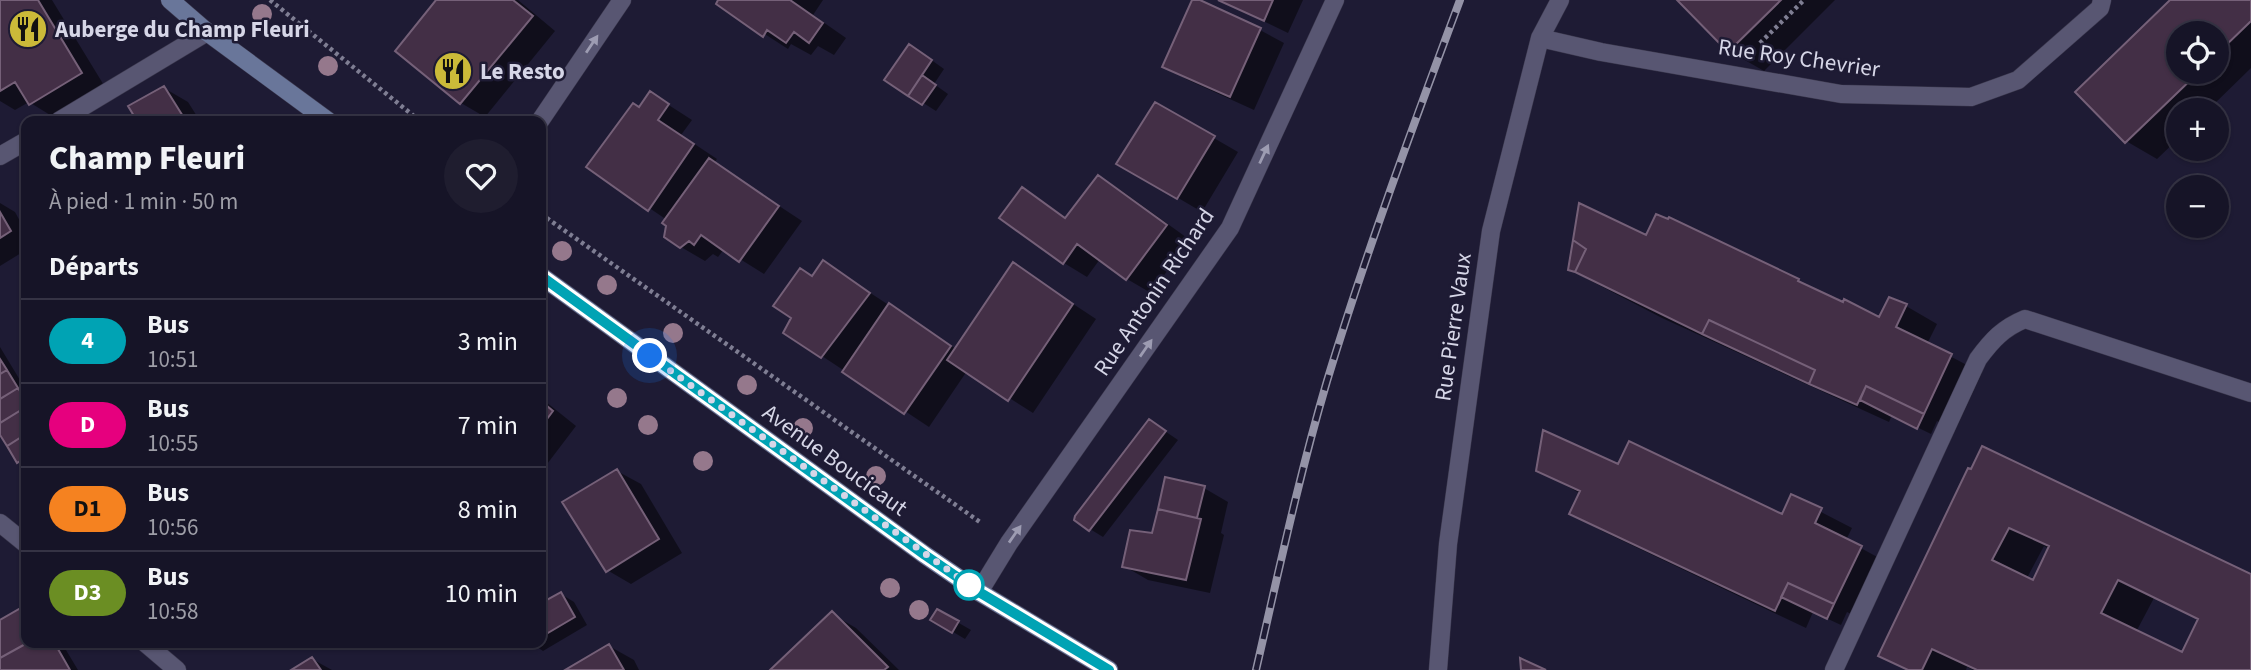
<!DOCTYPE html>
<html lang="fr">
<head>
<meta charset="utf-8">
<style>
  body { margin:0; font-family:"Source Sans 3",sans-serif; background:#1f1d2f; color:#f1f3f6; height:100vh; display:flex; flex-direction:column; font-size:26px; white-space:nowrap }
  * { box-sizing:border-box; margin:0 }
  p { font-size:23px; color:#9e9ea7 }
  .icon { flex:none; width:38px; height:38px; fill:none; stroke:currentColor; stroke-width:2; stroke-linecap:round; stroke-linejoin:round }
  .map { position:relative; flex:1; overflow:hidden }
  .details { position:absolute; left:21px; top:116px; width:525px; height:532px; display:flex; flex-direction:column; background:#161427; border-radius:14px; box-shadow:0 2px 5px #0004,0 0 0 2px #353344 }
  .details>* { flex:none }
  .badge { padding:0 14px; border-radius:23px; font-size:24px; line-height:46px }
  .buttons { position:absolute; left:2166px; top:21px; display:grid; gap:14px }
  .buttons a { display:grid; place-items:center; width:63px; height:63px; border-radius:50%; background:#161427; box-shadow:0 2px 5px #0004,0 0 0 2px #353344; font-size:35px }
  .you { position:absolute; width:35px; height:35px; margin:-18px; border:5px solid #fff; border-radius:50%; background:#1a73e8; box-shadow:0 0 0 10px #1a73e833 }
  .map>.badge { position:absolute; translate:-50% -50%; box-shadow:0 0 0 4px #fff }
  h2 { padding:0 28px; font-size:26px; line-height:63px }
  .round { display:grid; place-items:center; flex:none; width:74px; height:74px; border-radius:37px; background:#1f1d2f }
  .head { display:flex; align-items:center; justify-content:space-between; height:119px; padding:0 28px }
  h1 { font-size:33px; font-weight:800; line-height:52px }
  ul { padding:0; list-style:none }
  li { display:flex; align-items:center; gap:21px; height:84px; padding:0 28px; border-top:2px solid #353344 }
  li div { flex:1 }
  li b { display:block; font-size:26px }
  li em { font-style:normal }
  li .badge { min-width:77px; font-weight:700; text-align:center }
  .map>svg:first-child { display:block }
  .shadow { fill:#0007; fill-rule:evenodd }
  .building { fill:#432f46; stroke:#756078; stroke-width:2; fill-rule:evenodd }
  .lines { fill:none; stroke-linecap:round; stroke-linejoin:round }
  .lane-casing { stroke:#3a374c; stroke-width:19 }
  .street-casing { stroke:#3a374c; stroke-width:19 }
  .secondary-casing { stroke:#3a374c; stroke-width:19 }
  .path { stroke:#7f7e93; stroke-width:4.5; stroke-dasharray:3.5 3.5; stroke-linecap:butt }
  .lane { stroke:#585672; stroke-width:18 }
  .street { stroke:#585672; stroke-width:18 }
  .secondary { stroke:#69769a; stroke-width:18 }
  .rail-casing { stroke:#9493a7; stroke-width:8 }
  .rail { stroke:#1e1b34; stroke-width:5; stroke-dasharray:16; stroke-linecap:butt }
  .tree { fill:#95788c }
  .oneway { fill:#9d9cb2 }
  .line-casing { stroke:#fff; stroke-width:16 }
  .line { stroke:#00a3b4; stroke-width:10 }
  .walk { stroke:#d6d6e7; stroke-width:7; stroke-dasharray:0 12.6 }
  .stop-dot { fill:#fff; stroke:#00a3b4; stroke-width:3.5 }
  .labels { text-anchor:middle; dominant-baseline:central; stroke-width:5; stroke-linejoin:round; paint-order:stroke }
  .poi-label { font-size:23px; font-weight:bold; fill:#d6d6e7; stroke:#1e1b34; text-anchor:start }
  .street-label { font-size:23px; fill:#d6d6e7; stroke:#1e1b34 }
</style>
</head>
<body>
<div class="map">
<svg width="2251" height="670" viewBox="0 0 2251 670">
  <rect width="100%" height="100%" fill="#1e1b34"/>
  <path class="shadow" d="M0,0H52L105,87L55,118L29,102L15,110L0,101Z
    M439,0H518L555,31L485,117L461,103L397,51Z
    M720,0H823L813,15L846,38L834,55L818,46L811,55L791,44L788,49L718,4Z
    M1194,0L1260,30L1284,43L1254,110L1188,80L1164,66Z
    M1220,0H1303L1288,33Z
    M1679,0H1835L1764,71L1729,51Z
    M2173,0H2251V68L2208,110H2179V138L2157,159L2126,141ZM2179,33H2217V72H2179Z
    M923,54L944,69L934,84L948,94L936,111L887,80Z
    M164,88L188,102L200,121H130Z
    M650,93L692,120L681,135L717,159L714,163L802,221L764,274L724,249L718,257L713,254L705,261L681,247L667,220L589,167Z
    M1155,104L1238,152L1202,212L1119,163Z
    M1098,177L1122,191L1190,240L1151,293L1127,279L1100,259L1087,277L1064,263L1022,189L1067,218Z
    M0,203L15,212L26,232V250L0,266Z
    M1670,220L1799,281L1824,295L1880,319L1906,306L1937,324L1927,344L1982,373L1955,431L1937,421L1931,434L1892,415L1889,422L1662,318L1570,270L1647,237Z
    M823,262L956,349L1014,265L1096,319L1033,413L967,371L929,427L822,356L813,277Z
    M0,347L26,390V466L18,462L0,432Z
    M541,398L576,426L541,472Z
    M1150,421L1178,440L1103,537L1090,529Z
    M1618,466L1783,516L1792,497L1852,528L1846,540L1892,565L1866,621L1847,612L1841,625L1813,612L1806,628L1602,531L1572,513L1581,494L1538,470Z
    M1968,470L2251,576V670H1973L1967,667L1966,670H1906L1880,655ZM2044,546L2049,549L2034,582L2027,578ZM2154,598L2199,620L2183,655L2136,632Z
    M617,471L641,484L682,553L631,584L607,570Z
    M1166,479L1204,488L1228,502L1221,533L1224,535L1210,593L1148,580L1124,566L1154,535Z
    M561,594L574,602L587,625L543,651L530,642H541V605Z
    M26,607V642H80L66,650L78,670H0V622Z
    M938,611L971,630L965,639L933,620Z
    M832,614L856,628L899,670H772Z
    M609,646L634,660L639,670H569Z
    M312,659L332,670H294Z"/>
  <path class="building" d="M0,0H38L82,73L29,105L15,82L0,91Z
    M436,0H513L533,16L460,104L395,51Z
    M718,0H790L823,23L809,43L794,32L786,43L767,30L763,37L716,4Z
    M1192,0H1200L1261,28L1230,97L1162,67Z
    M1218,0H1273L1264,21Z
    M1677,0H1781L1728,52Z
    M2170,0H2251V21L2217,54V33H2179V72H2199L2125,143L2075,92Z
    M909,44L932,60L908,96L884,80Z
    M922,75L936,85L922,105L908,96Z
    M164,86L186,121H126L134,116L128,106Z
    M650,91L669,104L658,120L694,144L648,211L586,167L633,103L639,107Z
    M1155,102L1215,136L1177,199L1116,164Z
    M709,158L779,206L739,262L701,235L694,245L689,241L680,248L664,237L666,226L662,223Z
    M1098,175L1167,225L1126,280L1077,244L1063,264L999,218L1022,187L1065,218Z
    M1579,203L1646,235L1656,214L1668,219L1669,217L1799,279L1798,281L1843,302L1844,299L1879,317L1889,297L1907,304L1896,327L1952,354L1924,414L1866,386L1857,405L1809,384L1815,370L1709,320L1702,334L1575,272L1586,249L1573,240Z
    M0,212L11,231L0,238Z
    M1573,240L1586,249L1575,272L1568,270Z
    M823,260L870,293L821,358L783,333L791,318L773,306L800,268L812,276Z
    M1013,262L1073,304L1008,401L947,360Z
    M889,303L951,346L904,414L842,372Z
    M1709,320L1815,370L1809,384L1702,334Z
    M0,359L7,370L0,374Z
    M7,370L18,388L0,399V374Z
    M1866,386L1924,414L1917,429L1860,400Z
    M18,388L26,401V407L0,423V399Z
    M541,401L553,411L541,427Z
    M26,407V434L7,446L0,435V423Z
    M1149,419L1166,431L1089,531L1074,520L1075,516Z
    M1543,430L1618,464L1629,441L1782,514L1791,494L1822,508L1815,523L1862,546L1834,604L1788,583L1775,611L1569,514L1580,491L1536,471Z
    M26,434V457L17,463L7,446Z
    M1982,446L2251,574V670H1977L1932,649L1922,670H1908L1878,656L1968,468L1971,469ZM2009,528L2049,546L2033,580L1992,560ZM2118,580L2198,619L2182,652L2101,613Z
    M617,469L659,539L606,572L562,502Z
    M1165,477L1205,486L1197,518L1158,509Z
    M1158,509L1201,519L1186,580L1122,567L1130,530L1152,533Z
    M1788,583L1834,604L1827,619L1781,597Z
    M561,592L575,617L541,637V603Z
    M26,605V642H29L0,658V620Z
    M937,609L959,621L952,633L930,620Z
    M832,611L888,667L884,670H770Z
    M29,642H54L70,670H0V658Z
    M609,644L624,670H565Z
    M312,657L321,670H291Z
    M1520,658L1546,670H1521Z"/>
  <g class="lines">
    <g class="lane-casing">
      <path id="lane" d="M1834,670L1978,359C1992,340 2003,328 2025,319L2251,393"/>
    </g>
    <g class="street-casing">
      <path id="street" d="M1540,38L1601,52L1841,94L1971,97L2018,80L2100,8L2102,0
        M59,121L207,32
        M540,121L622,0
        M0,156L26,141
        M0,523L26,544
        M979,592L1009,543L1230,228L1335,0
        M144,642L177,670
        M1438,670L1448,544L1491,231L1540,38L1560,0"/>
    </g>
    <g class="secondary-casing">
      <path id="secondary" d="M170,0L207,32L328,121
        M541,276L925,555L979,592L1109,670"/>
    </g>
    <path class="path" d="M270,0L420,121
      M1760,43L1804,0
      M541,214L980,522"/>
    <use href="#lane" class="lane"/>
    <use href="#street" class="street"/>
    <use href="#secondary" class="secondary"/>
    <g class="rail-casing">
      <path id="rail" d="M1256,670C1278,574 1299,476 1327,381C1366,252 1413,126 1460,0"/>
    </g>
    <use href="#rail" class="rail"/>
  </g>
  <g class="tree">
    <circle cx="262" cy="14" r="10"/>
    <circle cx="328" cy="66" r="10"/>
    <circle cx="562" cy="251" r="10"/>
    <circle cx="607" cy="285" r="10"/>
    <circle cx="673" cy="333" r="10"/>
    <circle cx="747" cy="385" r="10"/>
    <circle cx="617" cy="398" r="10"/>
    <circle cx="648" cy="425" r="10"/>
    <circle cx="803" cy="428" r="10"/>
    <circle cx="703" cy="461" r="10"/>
    <circle cx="876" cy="476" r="10"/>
    <circle cx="890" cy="588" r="10"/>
    <circle cx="919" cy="610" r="10"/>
  </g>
  <defs><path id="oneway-solid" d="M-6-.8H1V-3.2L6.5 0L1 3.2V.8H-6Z" transform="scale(1.75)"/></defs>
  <g class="oneway">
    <use href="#oneway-solid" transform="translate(592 44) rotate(-56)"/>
    <use href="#oneway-solid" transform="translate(1264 154) rotate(-65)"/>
    <use href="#oneway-solid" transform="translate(1146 348) rotate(-55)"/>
    <use href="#oneway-solid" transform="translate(1015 534) rotate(-55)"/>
  </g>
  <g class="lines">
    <g class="line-casing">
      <path id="line" d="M541,276L925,555L979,592L1109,670"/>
    </g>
    <use href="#line" class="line"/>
    <path class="walk" d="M650,356L969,585"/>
  </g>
  <defs>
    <g id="restaurant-disc" transform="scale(2.0125)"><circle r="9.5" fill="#cbba39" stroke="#1e1b34"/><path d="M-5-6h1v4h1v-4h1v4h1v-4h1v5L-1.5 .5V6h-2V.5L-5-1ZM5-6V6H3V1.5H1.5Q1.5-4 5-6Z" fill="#111"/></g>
  </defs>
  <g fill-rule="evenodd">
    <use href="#restaurant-disc" x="28" y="29"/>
    <use href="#restaurant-disc" x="453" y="71"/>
  </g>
  <circle class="stop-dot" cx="969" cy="585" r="14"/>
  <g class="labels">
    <g class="poi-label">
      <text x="55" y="29">Auberge du Champ Fleuri</text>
      <text x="480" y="71">Le Resto</text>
    </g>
    <g class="street-label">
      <text transform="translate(1799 58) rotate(8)">Rue Roy Chevrier</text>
      <text transform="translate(1154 292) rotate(-56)">Rue Antonin Richard</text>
      <text transform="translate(1453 327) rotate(-82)">Rue Pierre Vaux</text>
      <text transform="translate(835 460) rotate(36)">Avenue Boucicaut</text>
    </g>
  </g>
</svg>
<div class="buttons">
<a><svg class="icon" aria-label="locate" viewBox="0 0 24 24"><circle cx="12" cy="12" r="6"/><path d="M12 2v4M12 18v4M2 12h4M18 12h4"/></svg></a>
<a>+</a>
<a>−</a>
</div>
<div class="you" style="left:650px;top:356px"></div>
<section class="details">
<div class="head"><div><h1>Champ Fleuri</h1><p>À pied · 1 min · 50 m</p></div><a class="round"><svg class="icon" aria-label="heart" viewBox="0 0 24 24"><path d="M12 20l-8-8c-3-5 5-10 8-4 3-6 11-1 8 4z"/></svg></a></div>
<h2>Départs</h2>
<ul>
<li><span class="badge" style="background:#00a3b4;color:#fff">4</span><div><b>Bus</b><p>10:51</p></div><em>3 min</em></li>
<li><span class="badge" style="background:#e6007e;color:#fff">D</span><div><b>Bus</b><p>10:55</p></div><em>7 min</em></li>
<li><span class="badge" style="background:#f58220;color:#111">D1</span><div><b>Bus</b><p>10:56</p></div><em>8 min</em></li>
<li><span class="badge" style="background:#6b8e23;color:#fff">D3</span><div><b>Bus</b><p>10:58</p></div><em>10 min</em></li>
</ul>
</section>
</div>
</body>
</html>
